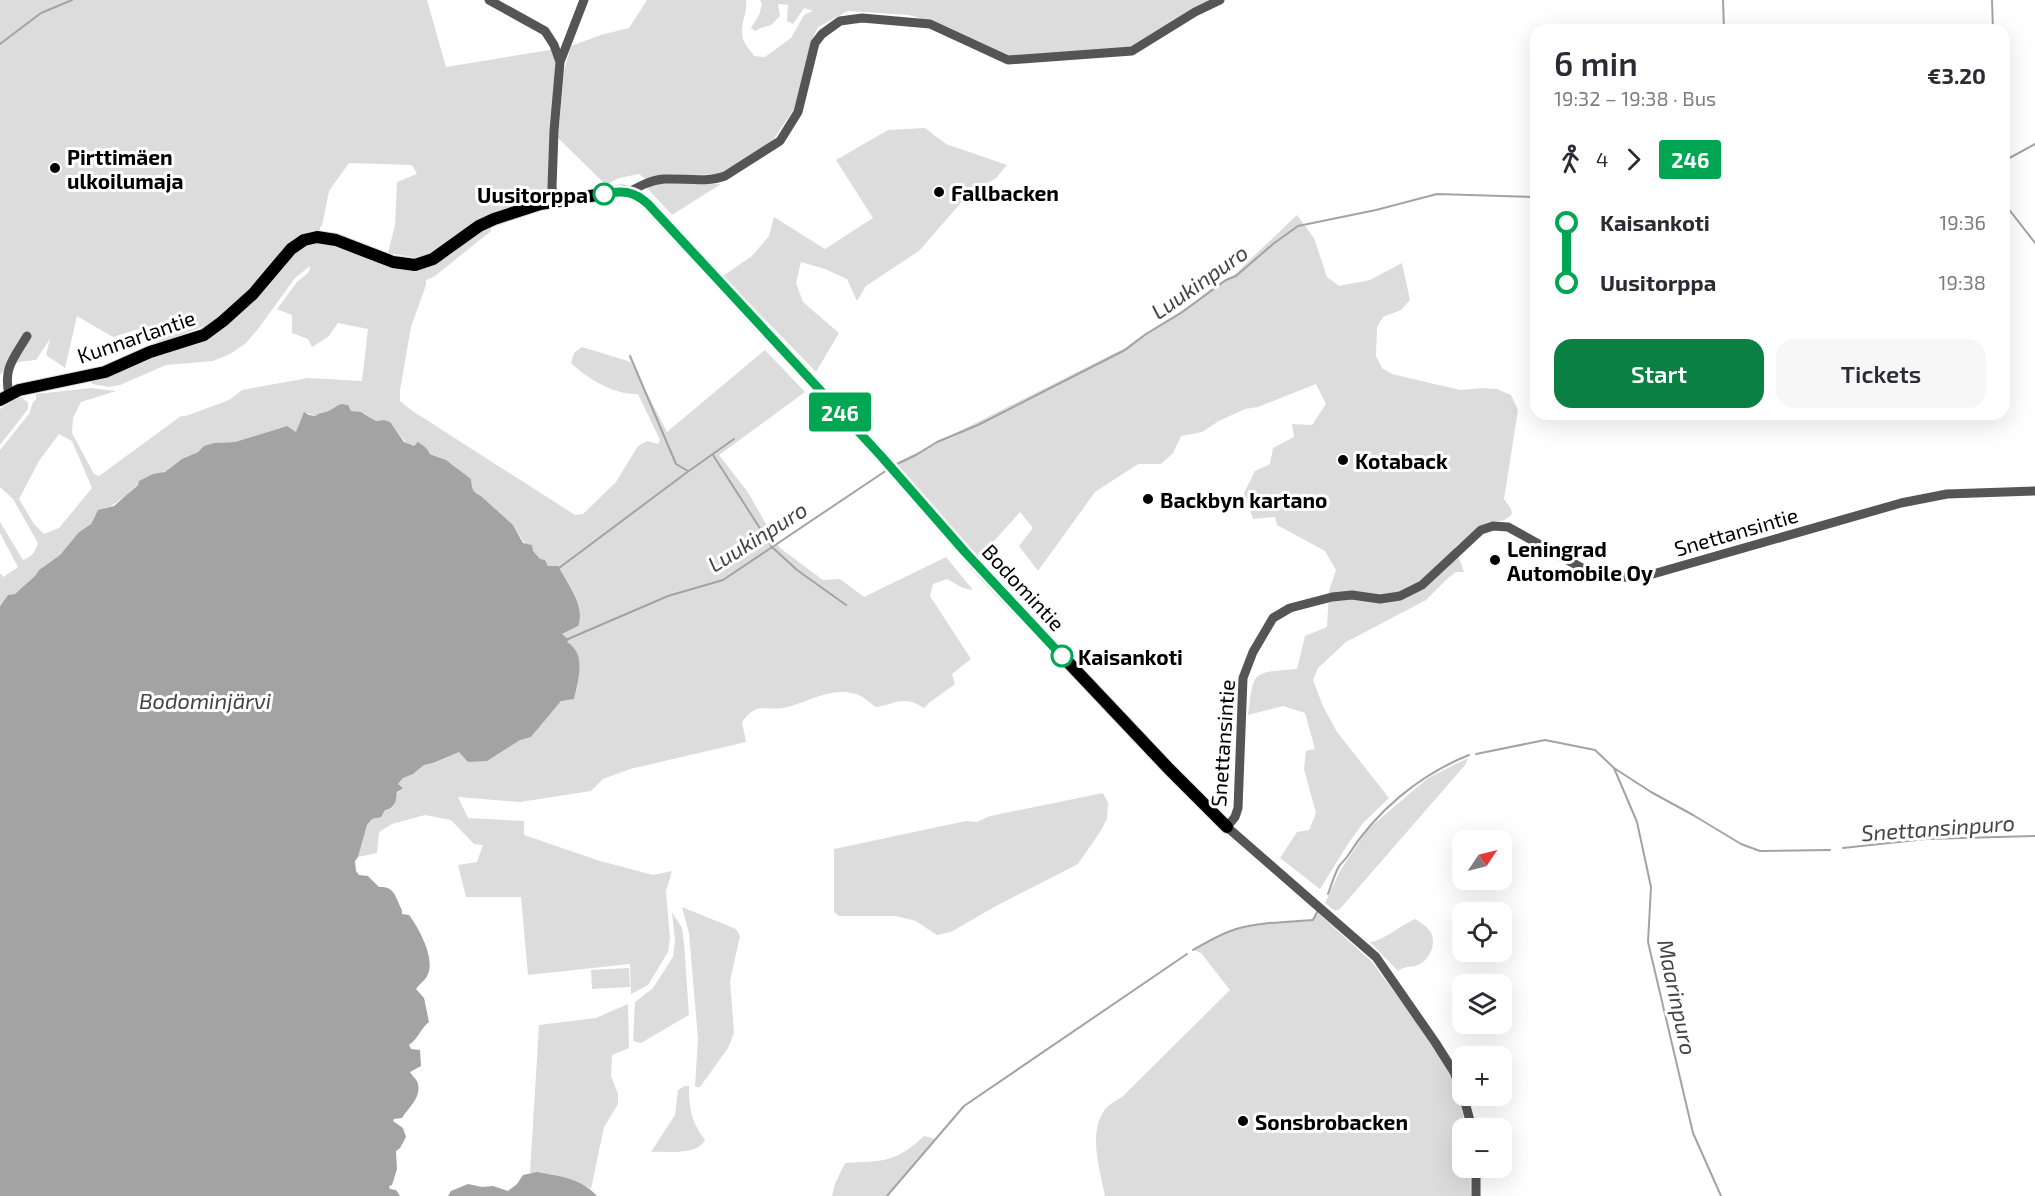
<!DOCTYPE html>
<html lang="en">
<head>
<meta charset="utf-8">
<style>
  body { margin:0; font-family:"Exo 2",sans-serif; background:#f7f7f7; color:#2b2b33; height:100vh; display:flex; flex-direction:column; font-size:22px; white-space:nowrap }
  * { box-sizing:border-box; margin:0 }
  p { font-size:20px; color:#7c7c81 }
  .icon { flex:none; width:33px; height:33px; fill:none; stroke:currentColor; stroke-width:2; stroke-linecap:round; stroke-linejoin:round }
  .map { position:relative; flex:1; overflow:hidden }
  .drawer { position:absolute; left:1530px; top:24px; width:480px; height:396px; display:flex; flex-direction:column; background:#fff; border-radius:18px; box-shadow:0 6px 24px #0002 }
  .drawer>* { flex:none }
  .badge { padding:0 12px; border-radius:4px; font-size:21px; line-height:39px }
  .needle { width:39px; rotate:55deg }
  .fabs { position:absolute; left:1452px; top:830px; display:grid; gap:12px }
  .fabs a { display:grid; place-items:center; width:60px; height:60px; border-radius:12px; background:#fff; box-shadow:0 6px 24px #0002; font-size:30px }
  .map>.badge { position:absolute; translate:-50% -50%; box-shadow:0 0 0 3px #fff }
  .legs { display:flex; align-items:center; gap:9px; height:66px; padding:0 24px; font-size:20px }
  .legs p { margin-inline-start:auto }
  .headline { display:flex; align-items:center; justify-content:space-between; height:102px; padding:0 24px }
  h1 { font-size:33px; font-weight:600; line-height:45px }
  .primary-button { display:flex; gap:12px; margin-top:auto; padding:12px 24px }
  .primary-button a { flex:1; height:69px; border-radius:18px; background:#0b8043; color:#fff; font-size:24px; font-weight:600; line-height:69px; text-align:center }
  .primary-button a+a { background:#f7f7f7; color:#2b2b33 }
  ul { padding:0 24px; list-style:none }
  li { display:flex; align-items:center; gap:21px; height:60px; font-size:22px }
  li i { display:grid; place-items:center; width:9px; height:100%; margin:0 8px; background:currentColor }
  li i::after { content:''; width:15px; height:15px; margin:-8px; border:4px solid; border-radius:50%; background:#fff }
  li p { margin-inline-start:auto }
  li:first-child i { background:linear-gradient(#0000 50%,currentColor 0) }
  li:last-child i { background:linear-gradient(currentColor 50%,#0000 0) }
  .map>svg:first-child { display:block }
  .green { fill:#dcdcdc; fill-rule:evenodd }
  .water { fill:#a3a3a3 }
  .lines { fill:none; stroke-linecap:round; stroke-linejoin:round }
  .stream { stroke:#a3a3a3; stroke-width:2 }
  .major-casing { stroke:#dbdbdb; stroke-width:14 }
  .minor { stroke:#555; stroke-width:9 }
  .major { stroke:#000; stroke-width:12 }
  .line-1-casing { stroke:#fff; stroke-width:14 }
  .line-1 { stroke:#00a651; stroke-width:9 }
  .poi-dot { fill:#000; stroke:#fff; stroke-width:2 }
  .stop-1-dot { fill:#fff; stroke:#00a651; stroke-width:3 }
  .labels { text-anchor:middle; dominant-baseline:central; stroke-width:6; stroke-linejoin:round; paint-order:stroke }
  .poi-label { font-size:21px; font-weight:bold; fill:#000; stroke:#fff; text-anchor:start }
  .stop-label { font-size:21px; font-weight:bold; fill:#000; stroke:#fff; text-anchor:end }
  .street-label { font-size:21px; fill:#000; stroke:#fff }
  .water-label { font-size:22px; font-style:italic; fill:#444; stroke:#fff }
</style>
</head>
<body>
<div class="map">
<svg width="2035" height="1196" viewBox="0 0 2035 1196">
  <rect width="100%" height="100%" fill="#fff"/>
  <path class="green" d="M0,0H427L446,67L556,49L549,194L489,214L440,249L417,258L388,253L395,225L397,182L417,174L412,165L349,163L329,191L322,226L320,227V230L295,241L249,289L211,324L158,343L148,326L113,337L77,316L65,368L46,355L50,339L36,360C18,362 12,361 0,375Z
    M647,0H746C748,12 739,26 743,39C745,45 751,51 754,56L765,57L791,38L804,15L813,11L804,8L793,24L787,21L788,5L778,4L780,16L771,25L761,28L755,31L751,28L759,15L762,4L760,0H1218L1135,50L1011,58L941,25L909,15L848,11L818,27L811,42L794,109L771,143L722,174L665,176L647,180L639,174L619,178L606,185L558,138L564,71L571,46L601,35L629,28Z
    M925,128L946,144L1007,165L996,178L966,197L919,251L866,286L857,301L847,279L825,269L801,262L796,283L803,302L839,333L816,372L723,276L752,256L769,236L774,217L825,249L873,218L836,160L888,130Z
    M665,183L721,184L672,215L647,188Z
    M1297,215L1314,238L1327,277L1339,286L1370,280L1402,263L1410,300L1401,310L1383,317L1377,327L1376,356L1382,368L1392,374L1460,390L1483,388L1497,389L1511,395L1518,410L1504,499L1511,509L1512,514C1501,525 1498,519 1486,524C1474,529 1465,539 1455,547L1464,572H1456L1448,578L1426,600L1346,642L1318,668L1313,680L1323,706L1337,732L1389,798L1363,823L1348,844L1320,889L1280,858L1297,832L1309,830L1316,813L1304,769L1306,751L1315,749L1305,713L1283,706L1248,715C1254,670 1251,673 1297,669L1305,636L1327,627L1329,591L1336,570L1325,551L1277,525L1275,517L1253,519L1244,493L1255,471L1270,464L1273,448L1294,437L1292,424L1312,425L1326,404L1316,384L1258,407L1245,409L1219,421L1202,432L1181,436L1173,453L1161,464H1138L1095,492L1038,571L1019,546L1033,528L1020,512L977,560L894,464L1125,348C1144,333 1164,322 1184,309C1201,298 1216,282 1234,275Z
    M491,223V231L435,276L426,280V285L411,327L400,390V401L411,410L575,515L583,514L616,482L638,446L647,441L658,444L660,440L638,394C614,395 588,379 571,363L574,353L582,347L631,362L667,432L765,350L805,392L719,455L747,491L780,548L823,580L840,579L864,597L946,557L973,590L963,588L947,579L933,584L930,596L971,659L952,674L955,684L930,702L924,708C905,695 896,703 876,707C870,703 863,696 856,694C829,686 808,703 783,708C764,711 757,701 742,722L746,742L630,769L603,779L591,791L520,802L458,797L468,818L524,821V835L600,861L653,875L672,871L666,891L670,938L668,952L648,985L631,994L630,964L528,975L521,897H466L458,865L477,862L483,845L474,844L451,820L425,815L392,824L379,832L377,853L358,857L367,825L372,819L381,816L385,810C398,809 393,802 397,794C398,791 401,789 402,787L398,784L402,778L413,774L424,765L433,763L459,752L487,760L520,740L531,737L561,701L568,643L562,634L578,626C578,620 579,613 578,607C575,593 564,568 548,566L545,560H540L533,551L530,544L527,545L523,541L513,525L481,496C472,492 472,488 471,479L446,460L407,444L389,422L384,420L376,421L364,413L351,411L347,405C338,403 337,408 329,411C324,413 320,413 315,416L307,413L296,432L287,426L235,442L214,443L178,462L165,472L139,483L127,495L110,507H107L95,515L91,524L79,532L60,555L39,570L36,576L15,594L8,595L1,605L0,602V573L3,577L18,567L0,533V522L23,560C32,557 35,552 38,543L13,499L0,487V450L29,414L33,402L36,400V394L91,388L116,391L81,402L73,418L72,433L94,474L99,476L181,416H186L229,400L242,390L308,378L362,381L368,329L338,323L328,337L312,347L308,339L292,333V315L277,309L297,282L309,272L310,266L295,278L258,329L246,343L230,354L213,361L166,365L120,385L109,387L92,384L90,379L199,340L290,254L315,240L413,268ZM59,434L72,441L92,488L59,528L44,534L34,524L19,499L39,461Z
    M23,397L24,400L28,402V409L0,445V409L15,399Z
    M1468,758L1466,764L1339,910H1334L1325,903L1340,871L1368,829L1428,778Z
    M1103,793L1108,803L1107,819L1100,832L1078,864L996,906L951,932L937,935L916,921L896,916H839L834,912V849L966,821L977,822L990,816Z
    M682,907L736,929L740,936L730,981L734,1033L728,1048L700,1087H695L698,1039L689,933Z
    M672,912L682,928L684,942L689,1015L641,1043L633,1041L635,1002L653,988L673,957L675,941Z
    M1317,912L1372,962L1421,1028L1443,1062L1457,1088L1466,1128H1462V1167H1470L1471,1196H1105C1100,1170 1087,1131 1106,1108C1110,1104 1117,1100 1122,1097L1230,990L1201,953L1193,950C1207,942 1220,934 1236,929C1260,922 1287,922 1312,920Z
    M1415,919C1420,922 1426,926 1430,931C1437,941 1431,958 1420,964C1413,968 1405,965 1398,971L1370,942C1381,942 1403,924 1415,919Z
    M629,968L630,987L592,989L591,970Z
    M628,1004L629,1048L612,1055L611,1076L618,1094V1104L604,1127L591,1189C574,1178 550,1172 530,1173L539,1025L596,1018Z
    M685,1086H689C689,1109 691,1121 705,1140C697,1156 667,1151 651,1152L675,1115L678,1090Z
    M924,1136L936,1139L887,1196H832L835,1184L845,1163C882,1161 896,1163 924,1136Z"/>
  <path class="water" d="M342,404L348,405L351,411L361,412L376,421L384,420L390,422L404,442L414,446L418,442C424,446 427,448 430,454L446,460L471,479C472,488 472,492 481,496L513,525L523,543L532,545L533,551L540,559L545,560L548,566H558C567,583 586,606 578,626L562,634L569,640L567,642C587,654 578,680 574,699L561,701L531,737L520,740L487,761L468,762L459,752L433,763L424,765L413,774L403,778L398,784L403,788L397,792C396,801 395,809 385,810L381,817L372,819L367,825L358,857L355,861L356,871L359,875L368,876L379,887C395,886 395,897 402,910V914L409,915C419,928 435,958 428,974C426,980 420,983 416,989L424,998L429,1022C421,1028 418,1039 409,1045L411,1049L420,1050L421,1066L410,1072C412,1076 417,1079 418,1084C421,1098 409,1107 402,1118L394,1119L393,1121L403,1128L406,1137L400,1148L396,1151L397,1169L392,1185L389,1186L390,1189L396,1190L400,1196H0V606L8,595L15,594L35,576L39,570L60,555L79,532L91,524L98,510L114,506L138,485L139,481L153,474L165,472L182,459L198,452L204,446L214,443L235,442L287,426L296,432L304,412L309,415L315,416C320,412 326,413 330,410C335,408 337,405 342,404Z
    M537,1172C559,1176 581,1178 597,1196H448L451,1191L468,1184L482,1187L493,1186L508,1191L517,1184L523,1175Z"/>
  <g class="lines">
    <path class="stream" d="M1723,0L1724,30
      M1992,0L1993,30
      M0,44L41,13L72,0
      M2004,161L2035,144
      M2004,203L2035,243
      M630,356L676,464L688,471
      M713,455L772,547L797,570L846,605
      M897,464L916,455L937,442L978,425L1125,350L1146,334L1181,313L1226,280L1236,276L1273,244L1298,226L1376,210L1437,194L1536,197
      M559,568L686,473L734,439
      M568,639L668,596L723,580L887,470
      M1476,754L1545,740L1595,750L1614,768L1651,792L1693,815L1741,844L1760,851L1830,850
      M1614,768L1637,822L1651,887L1648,942L1693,1133L1721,1196
      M1843,848L1926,839L2035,836
      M1328,894C1331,886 1334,876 1338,868C1340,864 1344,861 1347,857C1375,812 1419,775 1469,755
      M1193,950C1207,942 1220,934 1236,929C1261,922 1287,922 1313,920L1317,912
      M887,1196L964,1106L1187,954"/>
    <g class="major-casing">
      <path id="major" d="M0,400L19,390L105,372L150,352L204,335L223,321L253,294L291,249L304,240L317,237L336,240L393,262L415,265L433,259L479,226L494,219L540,204L622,191L636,195L648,204L881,456L980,569L1169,769L1227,827"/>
    </g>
    <path class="minor" d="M489,0L545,31L554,45L560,62
      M629,192C640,186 651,180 664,179C684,178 706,183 725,176L780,141L798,112L815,43L822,34L840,21L862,18L930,24L1008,60L1132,51L1195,12L1220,0
      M554,201L552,187L554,131L560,62L584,0
      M9,394C3,368 14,358 27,336
      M1462,1092L1454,1072L1435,1042L1376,957L1227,827L1235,817L1238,808L1243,678L1253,652L1273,618L1290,608L1332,597L1352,595L1380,599L1400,596L1422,585L1481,530L1493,526L1508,527L1582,568L1609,578L1646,576L1901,503L1947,494L2035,491
      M1463,1095L1472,1128
      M1476,1196V1167"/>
    <use href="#major" class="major"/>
  </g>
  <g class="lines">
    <g class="line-1-casing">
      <path id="line-1" d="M604,194C622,190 634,191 648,204L881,456L965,552L1062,656"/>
    </g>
    <use href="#line-1" class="line-1"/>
  </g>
  <g class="poi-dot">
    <circle cx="55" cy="168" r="6"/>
    <circle cx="939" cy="192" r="6"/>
    <circle cx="1343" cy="460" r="6"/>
    <circle cx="1148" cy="499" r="6"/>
    <circle cx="1495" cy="560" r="6"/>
    <circle cx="1243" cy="1121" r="6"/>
  </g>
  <g class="stop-1-dot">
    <circle cx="604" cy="194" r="10"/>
    <circle cx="1062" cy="656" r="10"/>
  </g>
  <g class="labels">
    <g class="poi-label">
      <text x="67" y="156">Pirttimäen<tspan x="67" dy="24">ulkoilumaja</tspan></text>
      <text x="951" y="192">Fallbacken</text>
      <text x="1355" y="460">Kotaback</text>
      <text x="1160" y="499">Backbyn kartano</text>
      <text x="1507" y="548">Leningrad<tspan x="1507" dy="24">Automobile Oy</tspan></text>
      <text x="1255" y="1121">Sonsbrobacken</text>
    </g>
    <g class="stop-label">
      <text x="588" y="194">Uusitorppa</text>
      <text x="1078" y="656" text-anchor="start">Kaisankoti</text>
    </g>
    <g class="street-label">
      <text transform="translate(136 336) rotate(-19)">Kunnarlantie</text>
      <text transform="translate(1736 531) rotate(-16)">Snettansintie</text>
      <text transform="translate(1024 587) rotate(47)">Bodomintie</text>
      <text transform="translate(1222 743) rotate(-86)">Snettansintie</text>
    </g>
    <g class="water-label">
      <text transform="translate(1199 281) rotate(-35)">Luukinpuro</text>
      <text transform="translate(757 536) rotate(-32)">Luukinpuro</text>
      <text x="205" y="700">Bodominjärvi</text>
      <text transform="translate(1938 827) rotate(-4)">Snettansinpuro</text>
      <text transform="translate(1678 997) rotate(78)">Maarinpuro</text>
    </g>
  </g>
</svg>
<div class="fabs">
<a><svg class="needle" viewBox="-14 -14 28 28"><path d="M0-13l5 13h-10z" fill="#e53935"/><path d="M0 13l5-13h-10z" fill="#7c7c81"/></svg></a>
<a><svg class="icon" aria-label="locate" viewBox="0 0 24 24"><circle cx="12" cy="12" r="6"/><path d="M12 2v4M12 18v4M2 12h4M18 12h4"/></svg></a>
<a><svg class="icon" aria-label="layers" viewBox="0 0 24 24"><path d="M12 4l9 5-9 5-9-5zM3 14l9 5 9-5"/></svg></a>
<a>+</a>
<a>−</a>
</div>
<b class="badge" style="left:840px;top:412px;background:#00a651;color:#fff">246</b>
<section class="drawer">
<div class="headline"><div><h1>6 min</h1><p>19:32 – 19:38 · Bus</p></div><b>€3.20</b></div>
<div class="legs"><svg class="icon" aria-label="walk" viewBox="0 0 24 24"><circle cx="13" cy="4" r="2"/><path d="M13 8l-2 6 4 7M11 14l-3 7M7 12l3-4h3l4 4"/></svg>4<svg class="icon" aria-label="forward" viewBox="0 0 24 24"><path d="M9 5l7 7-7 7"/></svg><b class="badge" style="background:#00a651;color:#fff">246</b></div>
<ul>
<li><i style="color:#00a651"></i><b>Kaisankoti</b><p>19:36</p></li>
<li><i style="color:#00a651"></i><b>Uusitorppa</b><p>19:38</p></li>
</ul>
<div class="primary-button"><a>Start</a><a>Tickets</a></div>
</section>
</div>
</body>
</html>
